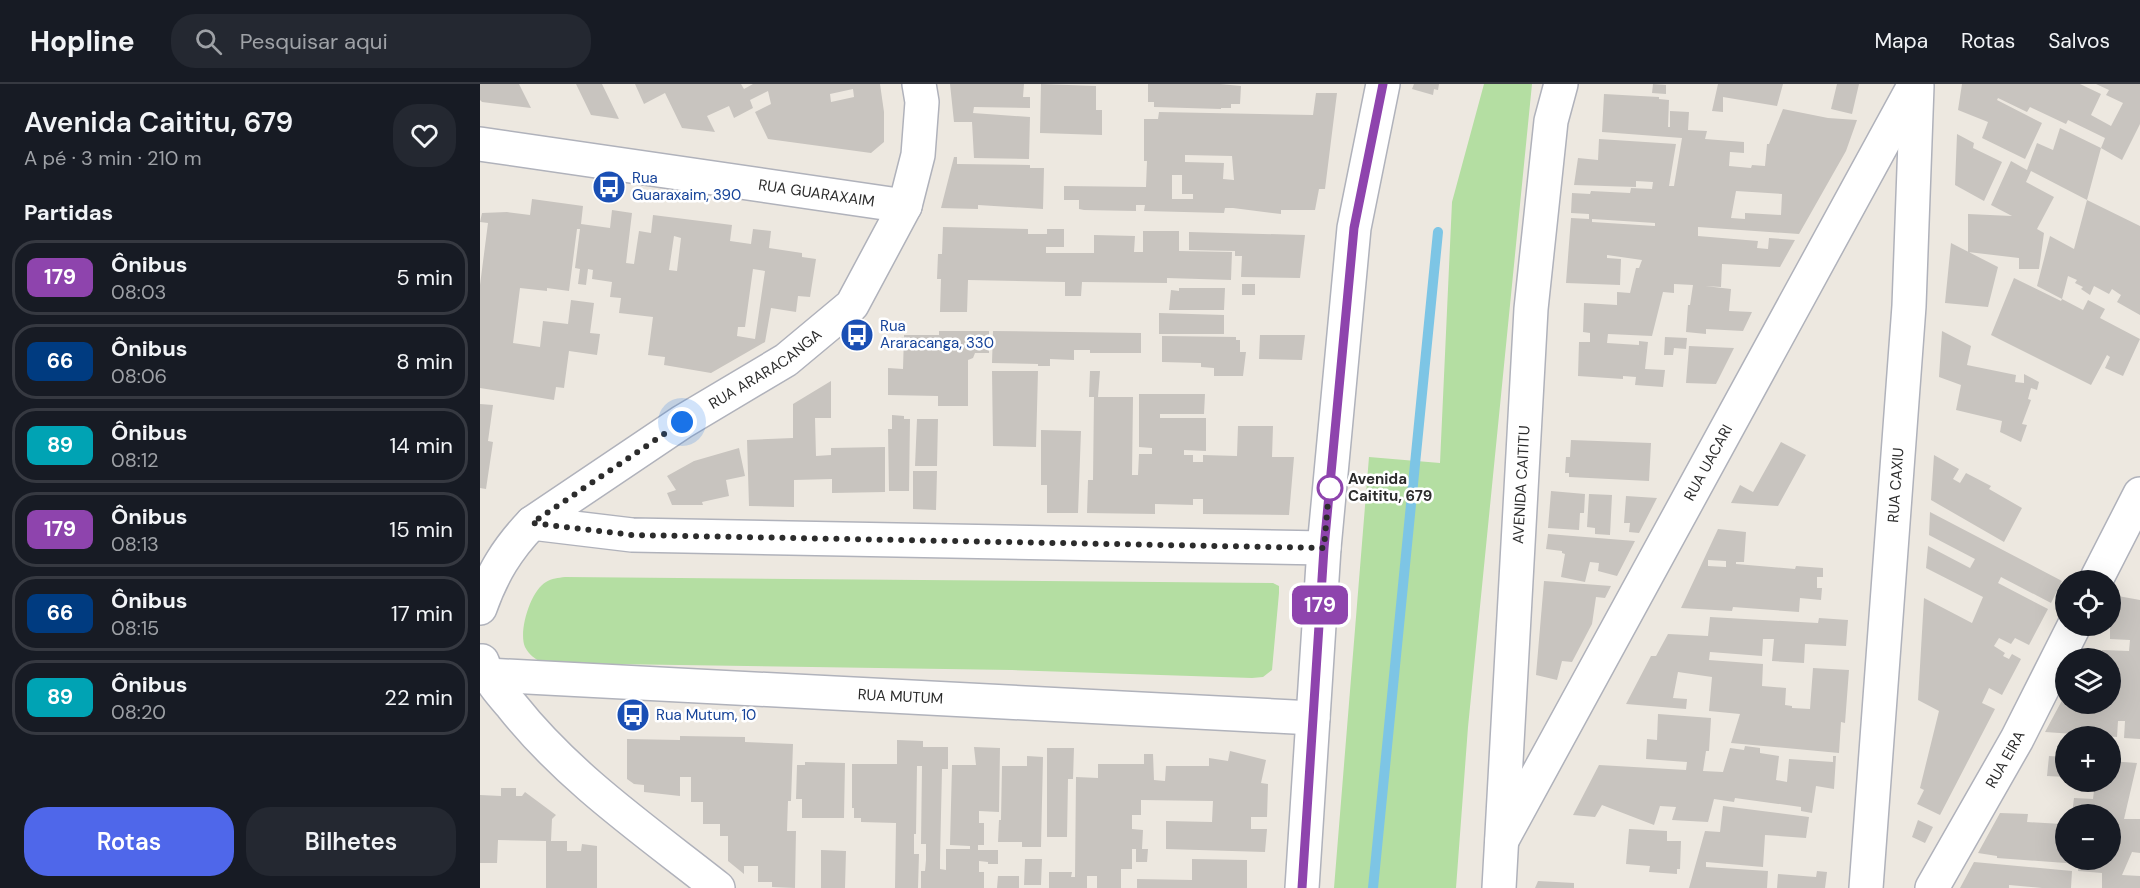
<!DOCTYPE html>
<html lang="pt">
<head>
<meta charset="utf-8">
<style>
  body { margin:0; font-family:"DM Sans",sans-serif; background:#242831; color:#f1f3f6; height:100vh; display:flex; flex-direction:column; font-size:22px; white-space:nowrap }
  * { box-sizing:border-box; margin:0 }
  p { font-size:20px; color:#9ea1a6 }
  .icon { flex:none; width:33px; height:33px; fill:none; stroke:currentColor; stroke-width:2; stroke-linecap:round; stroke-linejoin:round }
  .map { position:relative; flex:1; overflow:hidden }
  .drawer { display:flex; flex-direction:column; background:#171b24; width:480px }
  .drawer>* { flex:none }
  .badge { padding:0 12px; border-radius:9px; font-size:21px; line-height:39px }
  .controls { position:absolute; left:1575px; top:486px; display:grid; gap:12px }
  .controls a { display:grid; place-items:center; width:66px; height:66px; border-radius:50%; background:#171b24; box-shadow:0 6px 24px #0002; font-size:30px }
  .you { position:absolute; width:30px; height:30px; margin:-15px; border:4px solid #fff; border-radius:50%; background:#1a73e8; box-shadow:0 0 0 9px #1a73e833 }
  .map>.badge { position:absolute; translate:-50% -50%; box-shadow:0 0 0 3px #fff }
  h2 { padding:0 24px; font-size:22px; line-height:54px }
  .round { display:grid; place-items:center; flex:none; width:63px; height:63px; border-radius:24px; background:#242831 }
  .head { display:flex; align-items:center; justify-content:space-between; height:102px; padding:0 24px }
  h1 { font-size:28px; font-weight:600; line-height:45px }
  .primary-button { display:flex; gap:12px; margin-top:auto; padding:12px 24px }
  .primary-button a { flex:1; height:69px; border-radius:24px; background:#4f67ea; color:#fff; font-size:24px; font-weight:600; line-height:69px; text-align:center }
  .primary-button a+a { background:#242831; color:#f1f3f6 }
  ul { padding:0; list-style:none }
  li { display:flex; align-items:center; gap:18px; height:75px; margin:0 12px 9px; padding:0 12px; border:3px solid #363941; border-radius:24px }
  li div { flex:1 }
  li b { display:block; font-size:22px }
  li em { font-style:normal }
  li .badge { min-width:66px; font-weight:700; text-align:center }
  header { display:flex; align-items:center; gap:36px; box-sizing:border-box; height:84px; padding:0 30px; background:#171b24; border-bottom:2px solid #363941 }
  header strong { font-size:28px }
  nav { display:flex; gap:33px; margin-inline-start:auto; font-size:21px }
  .search { width:420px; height:54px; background:#242831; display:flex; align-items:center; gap:15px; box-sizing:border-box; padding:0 21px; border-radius:24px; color:#9ea1a6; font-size:22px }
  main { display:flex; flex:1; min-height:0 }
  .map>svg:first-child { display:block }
  .green { fill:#b4dea2 }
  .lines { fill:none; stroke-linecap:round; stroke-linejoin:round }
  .stream { stroke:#7dc5e5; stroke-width:10 }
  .building { fill:#c8c4bf; fill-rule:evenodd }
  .minor-casing { stroke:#b0b2bb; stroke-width:36 }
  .minor { stroke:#fff; stroke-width:33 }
  .line-casing { stroke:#fff; stroke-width:14 }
  .line { stroke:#8e44ad; stroke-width:9 }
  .walk { stroke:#2c2c2c; stroke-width:6; stroke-dasharray:0 10.8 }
  .stop-dot { fill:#fff; stroke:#8e44ad; stroke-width:3 }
  .labels { text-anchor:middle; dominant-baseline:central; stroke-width:5; stroke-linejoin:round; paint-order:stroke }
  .transit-label { font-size:15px; fill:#164399; stroke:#fff; text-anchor:start }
  .street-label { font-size:15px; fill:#2c2c2c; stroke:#fff }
  .stop-label { font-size:15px; font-weight:bold; fill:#2c2c2c; stroke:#fff; text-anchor:start }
</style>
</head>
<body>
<header>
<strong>Hopline</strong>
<div class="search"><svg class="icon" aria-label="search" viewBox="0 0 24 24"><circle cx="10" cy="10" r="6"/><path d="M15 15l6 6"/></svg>Pesquisar aqui</div>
<nav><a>Mapa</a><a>Rotas</a><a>Salvos</a></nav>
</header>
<main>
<section class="drawer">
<div class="head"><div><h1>Avenida Caititu, 679</h1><p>A pé · 3 min · 210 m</p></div><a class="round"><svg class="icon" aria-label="heart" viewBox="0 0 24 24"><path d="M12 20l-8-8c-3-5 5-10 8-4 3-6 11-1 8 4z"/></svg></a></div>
<h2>Partidas</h2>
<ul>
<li><span class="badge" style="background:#8e44ad;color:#fff">179</span><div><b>Ônibus</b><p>08:03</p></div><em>5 min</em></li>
<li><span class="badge" style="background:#003b80;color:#fff">66</span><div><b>Ônibus</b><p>08:06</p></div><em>8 min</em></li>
<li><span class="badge" style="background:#00a3b4;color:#fff">89</span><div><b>Ônibus</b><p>08:12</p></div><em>14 min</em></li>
<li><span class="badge" style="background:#8e44ad;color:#fff">179</span><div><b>Ônibus</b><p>08:13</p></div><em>15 min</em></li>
<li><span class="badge" style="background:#003b80;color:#fff">66</span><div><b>Ônibus</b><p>08:15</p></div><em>17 min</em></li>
<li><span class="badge" style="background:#00a3b4;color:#fff">89</span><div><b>Ônibus</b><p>08:20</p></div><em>22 min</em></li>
</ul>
<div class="primary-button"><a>Rotas</a><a>Bilhetes</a></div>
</section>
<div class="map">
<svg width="1660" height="804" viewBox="0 0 1660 804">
  <rect width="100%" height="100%" fill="#ede8e0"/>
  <path class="green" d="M1004,0H1052L988,643L976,804H854L889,373L960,379L972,118Z
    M85,493L793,499L799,502V509L792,586L783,593L772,594L532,586L63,579C55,575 49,571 45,563C38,547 51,506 66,498C72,494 78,494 85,493Z"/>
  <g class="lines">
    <path class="stream" d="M893,804L958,148"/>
  </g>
  <path class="building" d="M0,0H39L51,24L2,18L0,16Z
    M96,0H122L139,35L111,31Z
    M155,0H261L264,5L273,0H400L404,28V58L391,69L288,55L275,28L291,20L288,7L270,16L273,24L254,34L249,22L227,32L235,48L202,44L185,9L164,20ZM373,5L374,13L351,18L350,10Z
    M470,0H544L543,13H550V24L494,23L493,29L550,33L549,75L494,74L492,38H474Z
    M561,0L616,2V26H622V51L560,49Z
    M668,0H740L761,2L760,20H751V24H741V25L674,23V18H668Z
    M934,0H959L958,6L954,5L953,11L932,5Z
    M1173,0L1186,1V10L1172,9Z
    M1238,0H1303L1297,22L1243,13V28L1232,27Z
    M1357,0H1379L1372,30L1351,25Z
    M1482,0H1600L1621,10L1611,31L1631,42L1643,19L1626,11L1629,6L1616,0H1660V40L1642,76L1621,64L1625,54L1588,36L1586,40L1550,23L1547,28L1518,14L1517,16L1562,39L1545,75L1502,54L1508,38L1478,26Z
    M836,9H857L845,105H839L835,126H801V130L753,124H745L744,129L664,127L665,121H656V127L604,126L599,125V116H584V102L666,103L667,77H664V35H678L679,28L833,31ZM705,71L752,72L754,96L743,95L744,79L705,78ZM692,91H702V110H713V115H692Z
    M1124,10L1179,13V15L1189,16L1188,43H1190V27L1209,28L1208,46L1227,47L1225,55L1264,58V69L1250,68L1249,82L1271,84L1272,81L1285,82L1287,60H1289L1303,25L1348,34L1377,36L1366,67L1319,150L1218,143V152L1278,157L1277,164L1288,165L1289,154L1315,156L1300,183L1242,180L1241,203L1225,202L1251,205L1249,227L1272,228L1263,247L1226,245V250L1206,248L1208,221H1210L1213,201L1194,200V209L1183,208L1172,252L1128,250L1127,259L1159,261V257L1168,258L1165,285L1185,286L1183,303L1155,301L1156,293L1143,292V295L1098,292L1099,258H1110V249L1103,248L1104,219L1137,221V208L1150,209L1156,184H1159L1162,176L1127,171V174L1141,175L1140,201L1086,199L1091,134L1109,135V130L1091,129L1092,109L1110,110L1111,107L1150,109L1151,104L1172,105L1173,98L1156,97V103L1094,101L1098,74L1118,76L1119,55L1196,60L1189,102H1194L1202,54L1122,48ZM1256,107L1302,110L1301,131L1265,129V135L1251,134ZM1112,135L1175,139V142L1112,138Z
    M1580,44L1621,64L1607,116L1551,87L1546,98L1574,113L1557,145L1564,149L1559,185H1539V174L1488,168V130L1532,132L1511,121L1531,77L1547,86L1557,59L1573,66Z
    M1477,50L1494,59L1493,64L1522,78L1504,117L1475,101Z
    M474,73H477V80L550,81V84H564L563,125L498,121V125L461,124Z
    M52,115L103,122L101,140L130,144L132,126L152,129L146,179L154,180L159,147L171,149L173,131L252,141L250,157L271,160L273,145L291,147L289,164L322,169V173L336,175L330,213L318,212L316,228L291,224L285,258L231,289L184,281L185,273L168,271L173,233L139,229L141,214L130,213L132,198L112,195L113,186L108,185L106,201L98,200L100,185L95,184L100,145H97L89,207L67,204V207L40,204L33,259L60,263L63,237L88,240L91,216L114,219L110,249L120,250L117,271L89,267L84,304L76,303L74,316L0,304V201L8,139L0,138L2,129L27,128L50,131ZM194,152L201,154L197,187L189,186ZM273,185L285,187L275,255L257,252L258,243H265Z
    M1607,116L1660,142V231L1637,218L1641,211L1632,205L1629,210L1614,202L1610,211L1601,205L1603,203L1595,199L1597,196L1588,192L1582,215L1557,202L1570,152L1594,165Z
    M463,143L548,145V150H567V145H584V163H566V169H614V151L655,152L654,168H663V147H699V167L752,168L751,196L687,194V199L602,198L601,212H585V198L488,196L487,228H460L461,195H457L458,170H462Z
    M709,148L825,151L820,194L761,193L762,172H755V167L709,166Z
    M1471,159L1518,183L1508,223L1465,219Z
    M1534,194L1581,217L1582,215L1603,226L1608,216L1625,225L1620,234L1660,255L1643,292L1625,284L1630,273L1627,271L1611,301L1511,251Z
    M762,200H775V211H762Z
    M699,204H745L744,226H689L691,206L699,207Z
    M679,229L744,231V250H679Z
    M459,247H509V269H495L493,274L488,276V322H458V312L408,311V284L423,285L424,251H459Z
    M513,247L661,249V269H610V266H594V276L570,275V282H558V280L512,279Z
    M1462,247L1491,262L1487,281L1536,291L1535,298L1544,299V290L1559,298L1557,306L1551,304L1548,315L1551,316L1542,340L1547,341L1541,358L1520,348L1522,337L1476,326L1481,301L1459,293Z
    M780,251H825L822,276L779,275Z
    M682,252L756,253V256H760V268H766L763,292H734V284L721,283V279L682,278Z
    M1185,253L1207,254L1206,265L1194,264L1193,271H1184Z
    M1209,262L1254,264L1236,300L1206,299Z
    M512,287H558L556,363L513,362Z
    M610,287H620L618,313H653L652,391H658L659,370H672V364L659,363V310H725L724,330H680V334H726V367L704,366V371H713V378H723V371L757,372L758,342H793L792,373H814L809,431L723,430V415H713V421L675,420V430L607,429L608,396H613L614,313H609Z
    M351,297V334H335L336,372L351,371V364L405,363V408L352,409V395L314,396V423L269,422L267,356L313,354V320Z
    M0,320L13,321L8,357L13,358L6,405L0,404Z
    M412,331L424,332V335H430L429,407H409L408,345H412Z
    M437,335H458L457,382H435Z
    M561,346L601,347L598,429H567V401H561Z
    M1091,356L1171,359L1169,397L1089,393V389H1085L1086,373H1090Z
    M1301,358L1326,371L1298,422L1251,419L1260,401L1273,408Z
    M259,364L265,392L246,396L249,412L222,418L223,421H192L187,409L196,406L187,392L214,377Z
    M1454,371L1479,385L1473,395L1480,399L1486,389L1511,402L1509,405L1542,424L1524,458L1451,416Z
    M433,387H457L456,426L433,425Z
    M1071,407L1105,410L1104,429H1100L1099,446L1068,444Z
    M1109,410L1132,411L1130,451L1115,450V444L1107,443Z
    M1146,412L1177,414L1159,449L1149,448L1150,439H1144Z
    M1450,428L1582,497L1571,519L1521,493L1518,499L1568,525L1549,561L1535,554L1531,560L1519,554L1514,562L1525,569L1523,572L1529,575L1532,570L1541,575L1522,611L1509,604L1502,619L1515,625L1460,731L1437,720L1444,706L1440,704L1459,627L1438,616L1444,514L1492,539L1503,513L1446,484L1448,462L1490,484L1495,475L1449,451Z
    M1238,445L1266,448L1264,478H1256V480L1315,485L1316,482L1343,484V493H1337V504H1342L1341,516L1320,514L1319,528L1253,523L1252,527L1201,524ZM1228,476L1246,477V483L1228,482Z
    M1068,450L1155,457L1137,492L1118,487L1119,479L1110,478L1105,498L1081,493L1085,470L1082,469V467L1066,465Z
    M1064,497L1131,502L1125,514L1116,513L1112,540L1092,578L1082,577L1077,596L1056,591Z
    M1638,512L1660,516V655L1644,654L1645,637H1638L1637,653L1565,648L1586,609V620H1630V574H1621L1622,566L1649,567L1650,556L1630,555V526Z
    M1230,533L1338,539L1339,534L1368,536L1366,562L1325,560L1324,579L1292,577L1294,555H1283L1282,572L1230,568L1229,576L1283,580L1282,602L1306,604L1305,621L1312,622V624L1330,625L1333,584L1369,586L1365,639L1361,638L1359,669L1251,659L1260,630L1229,627L1232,593L1198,588L1193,614L1207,615L1206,625L1146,620L1171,572H1176L1188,550L1228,552Z
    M1178,630L1231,634L1229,667H1226L1223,687L1243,688L1250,664L1264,666L1265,662L1280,664V669L1299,672L1296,696L1307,698L1309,675L1353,678V672H1356L1354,705L1336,702L1332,729L1321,727V723L1255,714L1254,718L1234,715L1228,738L1192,736L1196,723L1180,722L1174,741L1122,721L1115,733L1093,731L1119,681L1206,686L1207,678L1166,675L1167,655L1177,656Z
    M200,652L265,653V658L313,660L311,717H308L307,747H316L315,804L292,803V798H278V782H264V790L248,777V752H240V740H223V718H211V693H200V712L164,708V701L154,700L147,695V655L200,656Z
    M417,656L443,657V663H468V685H462L460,776V785L466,786V765H490V762L470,761L472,681H496L494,663L520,664L519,728L499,727V739H504V761H498V766H518V780H508V778L499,777V788H504V804H441V787H445L446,776V760H441L442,682H437L436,750H434V770H439L438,804H415L416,739L381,738V734H374V724H372V680H417Z
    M567,664H594L593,695H588L587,753H567Z
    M750,667L786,676L781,699L788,700L787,733H771V745H787L785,768L686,765V737L732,738L733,717L661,716V731H652V745L663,746L662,765H668L667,778H656V765H652V785H641V804H617V792H607V804H569V788H592L591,793H595L596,693L618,694V680H664V670H673L674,696L685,697L686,682H729V674L748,677Z
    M547,672L563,673L561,763H542V758H518L519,736H521L522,682H547Z
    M1569,672L1586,673V693L1567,692Z
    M1630,677L1657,679L1644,735H1660V769L1652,768L1642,791L1660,792V804H1622V789L1598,787L1599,780L1517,774V772L1498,769L1520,729L1548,730L1547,738L1582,740L1583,732H1586V776H1630V730H1592L1594,714L1613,715L1615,698H1630Z
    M325,678L365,679L364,734H322V715H316L317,681H325Z
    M21,704H36V712H42L45,708L76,731L72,735L71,757H87V767H101L102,760L117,762V804H66V757L18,756L17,779H0V711L21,712Z
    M1243,722L1329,733L1326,754L1285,751L1283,783L1226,778V783L1288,787L1287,804H1209L1225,747L1240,748Z
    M1438,736L1453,743L1445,759L1432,753Z
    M1149,745L1187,747V757H1201L1200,785H1197V790L1169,788L1170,782L1146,780Z
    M341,766L366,767L365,804H341Z
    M545,775H562L561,801H544Z
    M712,775L767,776V804H657V795L712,796Z
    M1494,778L1592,787L1591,804H1562L1529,801V804H1480Z
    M1337,787L1347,788L1345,804H1297L1298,790L1336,793Z
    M518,792H539V804H517Z
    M1058,797L1094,799V804H1055Z"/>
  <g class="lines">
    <g class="minor-casing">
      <g id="minor">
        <path id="s1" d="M0,60L425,122"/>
        <path d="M52,439L152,451L844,464"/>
        <path d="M1616,496L1660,410"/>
        <path id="s2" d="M0,524C12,490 27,465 52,439L202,338L306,276L372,221L425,122L438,71L442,18L439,0"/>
        <path d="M2,577C8,595 20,608 32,622C89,694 166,747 238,804"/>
        <path id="s3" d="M7,591L833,634"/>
        <path id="s4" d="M1022,756L1435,0"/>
        <path d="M822,804L844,464L874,144L903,0"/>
        <path id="s5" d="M1019,804L1051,225L1071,37L1081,0"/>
        <path id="s6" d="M1386,804L1429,222L1437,2"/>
        <path id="s7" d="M1452,804L1537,655L1594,542"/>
      </g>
    </g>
    <use href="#minor" class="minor"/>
  </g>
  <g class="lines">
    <g class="line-casing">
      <path id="line" d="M822,804L844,464L874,144L903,0"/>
    </g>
    <use href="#line" class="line"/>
    <path class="walk" d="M202,338L52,439L152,451L844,464L850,395V404"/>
  </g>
  <defs>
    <g id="bus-disc" transform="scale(1.725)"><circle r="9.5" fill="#1a4fb4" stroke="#fff"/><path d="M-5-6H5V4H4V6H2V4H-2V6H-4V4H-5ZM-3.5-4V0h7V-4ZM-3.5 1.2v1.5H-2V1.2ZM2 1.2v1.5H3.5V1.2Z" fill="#fff"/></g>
  </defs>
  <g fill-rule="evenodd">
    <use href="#bus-disc" x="129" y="103"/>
    <use href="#bus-disc" x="377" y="251"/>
    <use href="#bus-disc" x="153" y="631"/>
  </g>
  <circle class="stop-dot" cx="850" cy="404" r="12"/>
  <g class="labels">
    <g class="transit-label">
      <text x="152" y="94">Rua<tspan x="152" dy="17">Guaraxaim, 390</tspan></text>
      <text x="400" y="242">Rua<tspan x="400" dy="17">Araracanga, 330</tspan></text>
      <text x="176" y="631">Rua Mutum, 10</text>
    </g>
    <g class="street-label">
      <text stroke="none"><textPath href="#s1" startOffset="340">RUA GUARAXAIM</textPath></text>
      <text stroke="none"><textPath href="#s2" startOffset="380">RUA ARARACANGA</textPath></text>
      <text stroke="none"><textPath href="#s4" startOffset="430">RUA UACARI</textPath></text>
      <text stroke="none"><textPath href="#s5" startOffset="404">AVENIDA CAITITU</textPath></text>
      <text stroke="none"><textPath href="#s6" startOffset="404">RUA CAXIU</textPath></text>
      <text stroke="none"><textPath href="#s3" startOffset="414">RUA MUTUM</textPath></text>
      <text stroke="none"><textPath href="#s7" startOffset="148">RUA EIRA</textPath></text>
    </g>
    <g class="stop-label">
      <text x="868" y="395">Avenida<tspan x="868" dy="17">Caititu, 679</tspan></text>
    </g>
  </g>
</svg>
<div class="controls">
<a><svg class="icon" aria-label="locate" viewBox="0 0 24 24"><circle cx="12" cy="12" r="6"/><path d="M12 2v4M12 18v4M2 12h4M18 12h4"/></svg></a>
<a><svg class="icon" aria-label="layers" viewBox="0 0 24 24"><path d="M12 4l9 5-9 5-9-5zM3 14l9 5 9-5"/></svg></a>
<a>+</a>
<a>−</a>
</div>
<div class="you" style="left:202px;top:338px"></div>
<b class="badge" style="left:840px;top:521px;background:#8e44ad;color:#fff">179</b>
</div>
</main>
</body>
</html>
